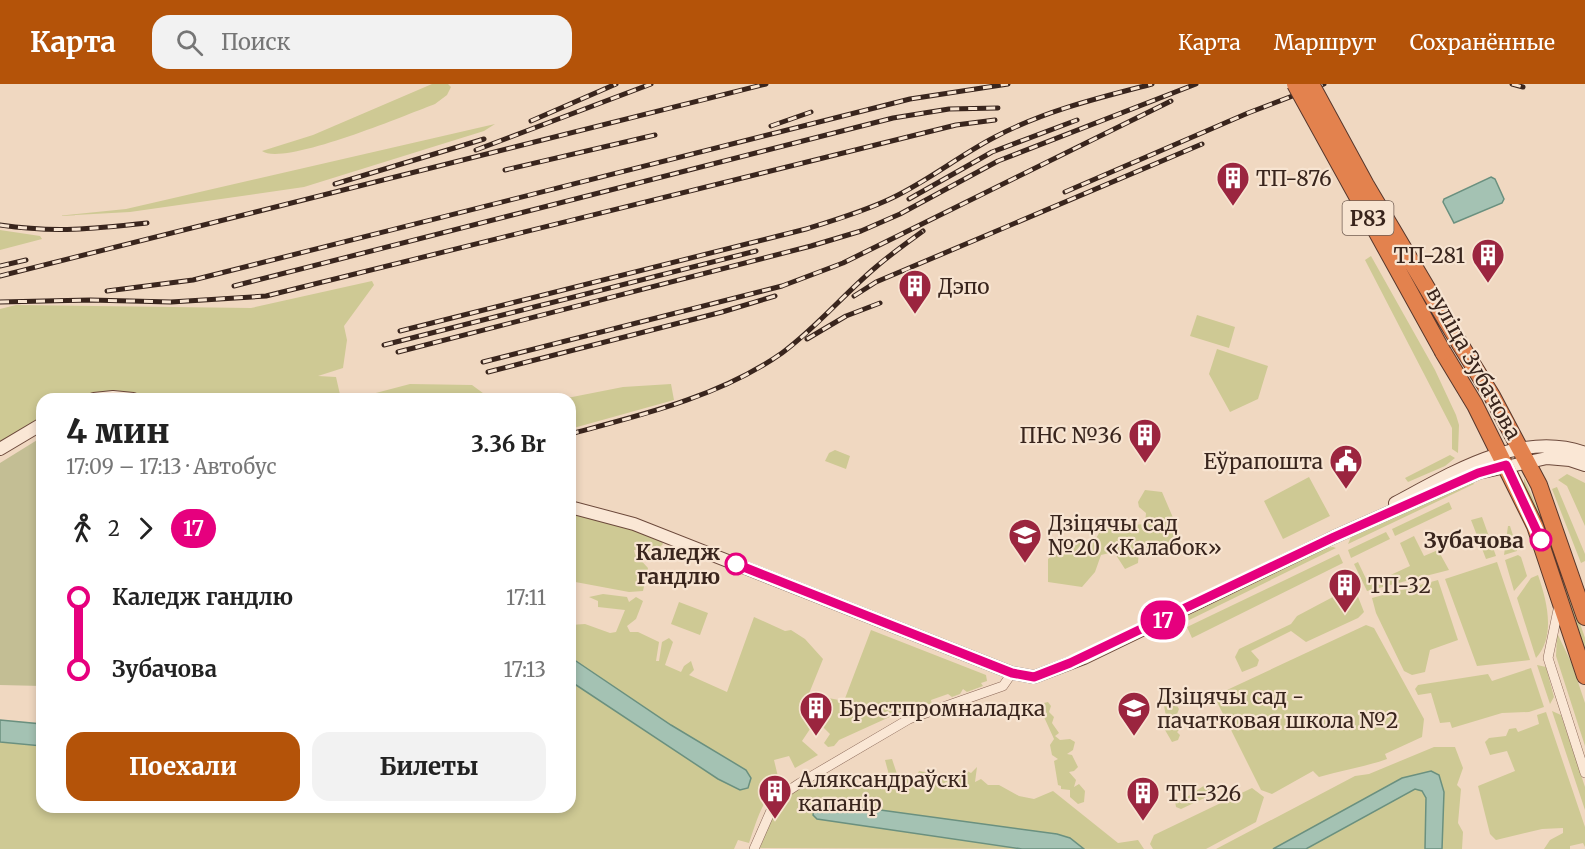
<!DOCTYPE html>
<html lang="ru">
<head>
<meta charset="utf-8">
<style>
  body { margin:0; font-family:Merriweather,serif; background:#f2f2f2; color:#222; height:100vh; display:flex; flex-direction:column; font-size:22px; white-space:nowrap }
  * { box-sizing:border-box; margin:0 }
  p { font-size:20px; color:#767676 }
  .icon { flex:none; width:33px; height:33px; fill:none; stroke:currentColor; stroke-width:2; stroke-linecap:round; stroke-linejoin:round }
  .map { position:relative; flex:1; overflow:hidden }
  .sheet { position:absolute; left:36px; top:309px; width:540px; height:420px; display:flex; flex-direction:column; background:#fff; border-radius:18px; box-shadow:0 3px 9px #0003 }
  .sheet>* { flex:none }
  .badge { padding:0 12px; border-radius:20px; font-size:21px; line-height:39px }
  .map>.badge { position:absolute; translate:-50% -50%; box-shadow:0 0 0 3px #fff }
  .legs { display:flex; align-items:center; gap:9px; height:66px; padding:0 30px; font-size:20px }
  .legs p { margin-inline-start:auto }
  .headline { display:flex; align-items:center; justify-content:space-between; height:102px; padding:0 30px }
  h1 { font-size:33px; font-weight:800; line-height:45px }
  .action { display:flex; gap:12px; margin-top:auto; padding:12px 30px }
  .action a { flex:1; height:69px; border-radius:18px; background:#b45309; color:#fff; font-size:24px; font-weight:800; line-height:69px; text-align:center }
  .action a+a { background:#f2f2f2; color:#222 }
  ul { padding:0 30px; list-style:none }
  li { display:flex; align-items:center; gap:21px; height:72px; font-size:22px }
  li i { display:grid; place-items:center; width:9px; height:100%; margin:0 8px; background:currentColor }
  li i::after { content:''; width:15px; height:15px; margin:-8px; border:4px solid; border-radius:50%; background:#fff }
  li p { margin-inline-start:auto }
  li:first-child i { background:linear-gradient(#0000 50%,currentColor 0) }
  li:last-child i { background:linear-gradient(currentColor 50%,#0000 0) }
  header { display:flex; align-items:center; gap:36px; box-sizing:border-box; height:84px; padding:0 30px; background:#b45309; color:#fff }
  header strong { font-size:28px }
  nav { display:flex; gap:33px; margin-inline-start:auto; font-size:21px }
  .search { width:420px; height:54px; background:#f2f2f2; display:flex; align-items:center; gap:15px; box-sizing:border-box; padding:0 21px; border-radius:18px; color:#767676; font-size:22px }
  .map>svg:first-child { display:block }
  .green { fill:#cec994 }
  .cemetery { fill:#c3be94 }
  .water { fill:#a4c2b3; stroke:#6a907f; stroke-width:1.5 }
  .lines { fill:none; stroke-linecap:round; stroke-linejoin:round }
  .street-casing { stroke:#8a6858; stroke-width:10 }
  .secondary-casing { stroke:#6c493b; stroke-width:14 }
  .highway-casing { stroke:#57372c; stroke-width:18 }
  .street { stroke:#fae7d5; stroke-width:9 }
  .secondary { stroke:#fae7d5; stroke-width:12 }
  .highway { stroke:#e3824e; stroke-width:16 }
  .rail-casing { stroke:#39251d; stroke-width:5 }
  .rail { stroke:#f7e4d1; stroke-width:3; stroke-dasharray:9; stroke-linecap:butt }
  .highway-bridge-casing { stroke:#57372c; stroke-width:18; stroke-linecap:butt }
  .highway-bridge { stroke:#e3824e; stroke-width:16 }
  .line-1-casing { stroke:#fff; stroke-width:14 }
  .line-1 { stroke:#e6007e; stroke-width:9 }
  .stop-1-dot { fill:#fff; stroke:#e6007e; stroke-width:3 }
  .labels { text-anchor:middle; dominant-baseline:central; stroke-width:4.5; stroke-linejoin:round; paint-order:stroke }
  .shield { fill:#f7e4d1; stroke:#725e53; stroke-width:1.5 }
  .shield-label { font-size:20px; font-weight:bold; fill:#39251d }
  .poi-label { font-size:21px; fill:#39251d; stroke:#f7e4d1; text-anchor:start }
  .street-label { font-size:21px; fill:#39251d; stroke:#f7e4d1 }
  .stop-label { font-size:21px; font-weight:bold; fill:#39251d; stroke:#f7e4d1; text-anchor:end }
</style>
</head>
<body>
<header>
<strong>Карта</strong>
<div class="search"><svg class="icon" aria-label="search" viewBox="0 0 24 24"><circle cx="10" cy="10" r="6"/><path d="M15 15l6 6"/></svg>Поиск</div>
<nav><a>Карта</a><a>Маршрут</a><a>Сохранённые</a></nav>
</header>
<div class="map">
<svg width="1585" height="765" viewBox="0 0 1585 765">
  <rect width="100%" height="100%" fill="#f0d8c1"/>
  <path class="green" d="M432,0H448L451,3L447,11L435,20C408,30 283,83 262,67L313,51Z
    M495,40L484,47L304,103L130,128L57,132L126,125Z
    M0,146L40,152L42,155L0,166Z
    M1371,172L1435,286L1456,331L1459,341L1458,369L1452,365V344L1365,176Z
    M372,197L374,201L344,242L347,256L343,284L318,292L336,293L341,315H161L115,306L87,310L77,315H42V335L0,361V225L16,221L251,224Z
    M1197,231L1235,243L1229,264L1190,252Z
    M1217,265L1268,282L1258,315L1230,328L1209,290Z
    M410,300L472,301L491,315H353Z
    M671,300L674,316L570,345V315H562L623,303Z
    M835,366L850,372L846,385L825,377L829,369Z
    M1450,371L1455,374L1445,382L1408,398L1405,394Z
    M1567,390L1585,399V442L1567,402L1558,396Z
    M1309,393L1330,432L1283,455L1264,417Z
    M1524,394L1552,457L1585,554V575L1548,457L1524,401Z
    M1473,398L1474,400L1348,460L1351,453Z
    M1557,403L1585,470V477L1581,479L1552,405Z
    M1145,406L1162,408L1174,436L1176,454L1155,468L1145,463L1139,466L1138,479L1125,485L1114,468L1101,471L1095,488L1082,503L1048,498V475L1063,462L1095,456L1105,439L1112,434L1134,441L1145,440L1146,429L1139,423L1138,418Z
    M1449,418L1452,425L1395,452L1392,445Z
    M570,428L617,439L661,455L663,460L655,468L634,466L635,470L648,484L643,507L629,508L570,497Z
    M1482,433L1496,472L1486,475L1471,436Z
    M1508,442H1510L1517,464V467L1504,471Z
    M1386,448L1390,455L1351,474L1348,466Z
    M1414,452L1424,472L1438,466L1449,486L1367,507L1354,480L1358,478L1369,501L1410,482L1400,459Z
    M1333,463L1336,464L1181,540V535L1325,464Z
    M1339,470L1343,479L1192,554L1187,543Z
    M1518,471L1521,473L1527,492L1514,507L1505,476Z
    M1497,478L1530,576L1477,582L1445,495Z
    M1538,491C1547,517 1556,552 1536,574L1517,514L1531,494Z
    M1438,496L1458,556L1430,566L1425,588L1412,591L1404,587L1376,529L1372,514Z
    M1355,505L1364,528L1358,534L1306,558L1291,547L1251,567L1259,576L1257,582L1242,588L1235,573L1239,565L1291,540L1297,532L1346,506Z
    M603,510L627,513L629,518L636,513L643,517L636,535L627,542L630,548H638L659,558L656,577H659L662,558L669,554L673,558L665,581L681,588L684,582L691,577L694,586L689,591L727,608L754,533L785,547L791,546L805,555L823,575L808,612L816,623L823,613L844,617L871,546L986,591L987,597L981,599L983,602L967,608L963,605L960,610L952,613L948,610L931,616L932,620L916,621L839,656L834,662L828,663L824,659L830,650L816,636L802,657L818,671L795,684L789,672L774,676L780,701C762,714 756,739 749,759L738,756L734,765H0V658L42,662V723H570V597L718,695L743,706L751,696L746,686L671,641L570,573V541L585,540L610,549L616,548L625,526L598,523V517L589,513Z
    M679,518L708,529L700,551L671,540Z
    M1366,541L1374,544L1424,635L1422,653L1385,670L1387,675C1365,683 1342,686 1319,693L1313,687L1272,710L1261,706L1214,612Z
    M1557,549L1572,580L1585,619V662L1556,572Z
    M1537,581L1546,583L1554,613L1550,620Z
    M1531,584L1544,623L1529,628L1502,629L1452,644L1450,638L1440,639L1431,609L1418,611L1415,605L1418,601L1488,590L1492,597Z
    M1165,614L1176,620L1179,625L1174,638L1179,640L1180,645L1177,648L1180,651L1178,656L1172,658L1165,646L1170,635L1166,632L1163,617Z
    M1048,618L1051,622L1049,628L1054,633L1052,639L1059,649L1055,652L1060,656L1070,655L1075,658L1073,666L1067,670L1072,671L1078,683L1074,687L1069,688L1076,696L1074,703L1079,700L1085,707L1084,718L1078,720L1070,713V706L1061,705V702L1058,701L1054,677L1058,675L1052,671L1050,661L1054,655L1044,633L1047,629L1043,627L1044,619Z
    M1552,627L1561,631L1585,703V726Z
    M1546,628L1585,743V763L1583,759L1570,762V765H1544L1550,756L1563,749V744L1542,745L1496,756L1490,750L1478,702L1515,687L1507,667L1490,671L1485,658L1489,654L1506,652L1509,645L1516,644L1518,648L1539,640L1537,631Z
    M1434,663H1455L1463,684L1457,701L1461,705L1458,739L1463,748L1462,765H1216L1355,692L1369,690Z
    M892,675L898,693L915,695L919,687L956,693L963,685L971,689L977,683L975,698L981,695L988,701H999L1019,712L1034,715L1053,707L1118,759L1138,756L1144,765L760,764C770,737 780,715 805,698L892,702L885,676Z
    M1205,701H1210L1211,711L1181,725L1176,723L1175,717L1184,715Z
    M1252,704L1264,713L1256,738L1206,765H1153L1150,760L1154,751Z"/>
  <path class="cemetery" d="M42,353V602L0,601V379Z"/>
  <path class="water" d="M1491,93L1495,95L1504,115L1502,119L1454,139L1443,118L1444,115Z
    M570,573L671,641L746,686L751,694L748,704L740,706L718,695L570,597Z
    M0,636L42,640V662L0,658Z
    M1431,687L1439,691L1444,708L1442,765H1425L1426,714L1422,707L1415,705L1306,765H1273L1402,694Z
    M824,722H851L1057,750L1070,754L1084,765H1022L817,735L813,731L814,727Z"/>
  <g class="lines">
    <g class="street-casing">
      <path id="street" d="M1559,521L1548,574L1585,689
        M754,765L773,722L779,713L800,699L909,635L1003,602L1012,589"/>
    </g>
    <g class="secondary-casing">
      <path id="secondary" d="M94,315L113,313L133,315
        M0,365L42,340
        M1395,419C1450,390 1521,345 1585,369
        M570,423L634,440L1012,589L1034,593L1084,574L1334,453L1478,389L1547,374L1570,376L1585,381"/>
    </g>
    <g class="highway-casing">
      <path id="highway" d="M1460,260L1492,312L1539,401L1585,533
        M1443,268L1475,321L1535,442L1585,592"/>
    </g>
    <use href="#street" class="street"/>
    <use href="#secondary" class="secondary"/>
    <use href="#highway" class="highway"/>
    <g class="rail-casing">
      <path id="rail" d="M1512,0L1523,3
        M531,37L616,0
        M771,42L811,28
        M476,66L651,0
        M505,86L655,51
        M335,100L484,55
        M1065,108L1248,29L1324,0
        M909,115L992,68L1077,36
        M0,141C55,149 92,145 147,139
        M0,182L26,176
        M0,192L766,0
        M234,202L893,34L949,25L998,24
        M107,207L193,196L910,15L1008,0
        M854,212L876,198L1202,60
        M0,218L90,216L171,218L266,212L956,41L995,36
        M400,247L806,145C835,136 865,127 892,114C928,97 960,71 995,53C1044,27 1098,14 1152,0
        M807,255L846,232L880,219
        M384,261L756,167
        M398,268L811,162L861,147L900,130L998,77L1196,0
        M483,278L782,202L843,179L1171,17
        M488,288L722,228L775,212
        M570,350C642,331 721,312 782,269C816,244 844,210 876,183C891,170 908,158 923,147"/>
    </g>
    <use href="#rail" class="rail"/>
    <g class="highway-bridge-casing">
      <path id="highway-bridge" d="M1295,0L1443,268
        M1311,0L1366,101L1460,260"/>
    </g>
    <use href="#highway-bridge" class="highway-bridge"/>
  </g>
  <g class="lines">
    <g class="line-1-casing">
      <path id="line-1" d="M736,480L1012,589L1034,593L1070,579L1334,453L1478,389L1506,381L1541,456"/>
    </g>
    <use href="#line-1" class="line-1"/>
  </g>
  <defs>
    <g id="building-pin" transform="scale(1.725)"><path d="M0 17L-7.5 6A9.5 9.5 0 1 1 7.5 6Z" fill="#9b253f" stroke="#f7e4d1"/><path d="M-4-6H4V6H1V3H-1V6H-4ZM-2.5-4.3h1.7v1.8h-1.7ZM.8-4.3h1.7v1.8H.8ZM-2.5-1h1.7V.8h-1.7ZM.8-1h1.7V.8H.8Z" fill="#fff"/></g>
    <g id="civic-pin" transform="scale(1.725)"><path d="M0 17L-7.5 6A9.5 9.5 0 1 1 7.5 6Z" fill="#9b253f" stroke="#f7e4d1"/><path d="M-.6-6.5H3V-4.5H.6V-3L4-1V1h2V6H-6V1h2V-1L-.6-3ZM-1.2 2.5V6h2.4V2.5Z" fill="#fff"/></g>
    <g id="school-pin" transform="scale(1.725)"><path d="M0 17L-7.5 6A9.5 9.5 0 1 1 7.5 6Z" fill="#9b253f" stroke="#f7e4d1"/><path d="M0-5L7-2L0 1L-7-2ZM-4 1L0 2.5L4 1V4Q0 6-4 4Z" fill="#fff"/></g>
  </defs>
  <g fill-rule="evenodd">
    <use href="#building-pin" x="1233" y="94"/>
    <use href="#building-pin" x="1488" y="171"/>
    <use href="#building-pin" x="915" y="202"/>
    <use href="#building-pin" x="1145" y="351"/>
    <use href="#civic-pin" x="1346" y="377"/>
    <use href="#school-pin" x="1025" y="451"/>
    <use href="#building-pin" x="1345" y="501"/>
    <use href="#building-pin" x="816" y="624"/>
    <use href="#school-pin" x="1134" y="624"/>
    <use href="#building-pin" x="775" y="707"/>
    <use href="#building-pin" x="1143" y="709"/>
  </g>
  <g class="stop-1-dot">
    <circle cx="1541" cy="456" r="10"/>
    <circle cx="736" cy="480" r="10"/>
  </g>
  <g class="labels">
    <rect class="shield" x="1342.5" y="117" width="51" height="34" rx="4.5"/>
    <g class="shield-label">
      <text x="1368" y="134">Р83</text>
    </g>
    <g class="poi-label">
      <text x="1256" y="94">ТП-876</text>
      <text x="1465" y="171" text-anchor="end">ТП-281</text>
      <text x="938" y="202">Дэпо</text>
      <text x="1122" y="351" text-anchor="end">ПНС №36</text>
      <text x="1323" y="377" text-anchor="end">Еўрапошта</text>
      <text x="1048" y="439">Дзіцячы сад<tspan x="1048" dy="24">№20 «Калабок»</tspan></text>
      <text x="1368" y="501">ТП-32</text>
      <text x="1157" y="612">Дзіцячы сад -<tspan x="1157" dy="24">пачатковая школа №2</tspan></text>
      <text x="839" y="624">Брестпромналадка</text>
      <text x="798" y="695">Аляксандраўскі<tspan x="798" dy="24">капанір</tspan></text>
      <text x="1166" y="709">ТП-326</text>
    </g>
    <g class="street-label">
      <text transform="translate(1474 279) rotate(61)">вуліца Зубачова</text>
    </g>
    <g class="stop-label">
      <text x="1524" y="456">Зубачова</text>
      <text x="720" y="468">Каледж<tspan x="720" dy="24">гандлю</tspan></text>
    </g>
  </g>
</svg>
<b class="badge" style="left:1163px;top:536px;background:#e6007e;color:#fff">17</b>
<section class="sheet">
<div class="headline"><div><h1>4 мин</h1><p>17:09 – 17:13 · Автобус</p></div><b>3.36 Br</b></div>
<div class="legs"><svg class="icon" aria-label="walk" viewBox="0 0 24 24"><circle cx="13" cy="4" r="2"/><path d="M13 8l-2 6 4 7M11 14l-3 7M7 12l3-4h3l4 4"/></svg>2<svg class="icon" aria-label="forward" viewBox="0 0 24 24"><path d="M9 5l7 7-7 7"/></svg><b class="badge" style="background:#e6007e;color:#fff">17</b></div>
<ul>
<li><i style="color:#e6007e"></i><b>Каледж гандлю</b><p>17:11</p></li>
<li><i style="color:#e6007e"></i><b>Зубачова</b><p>17:13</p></li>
</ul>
<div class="action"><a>Поехали</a><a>Билеты</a></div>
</section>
</div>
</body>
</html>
